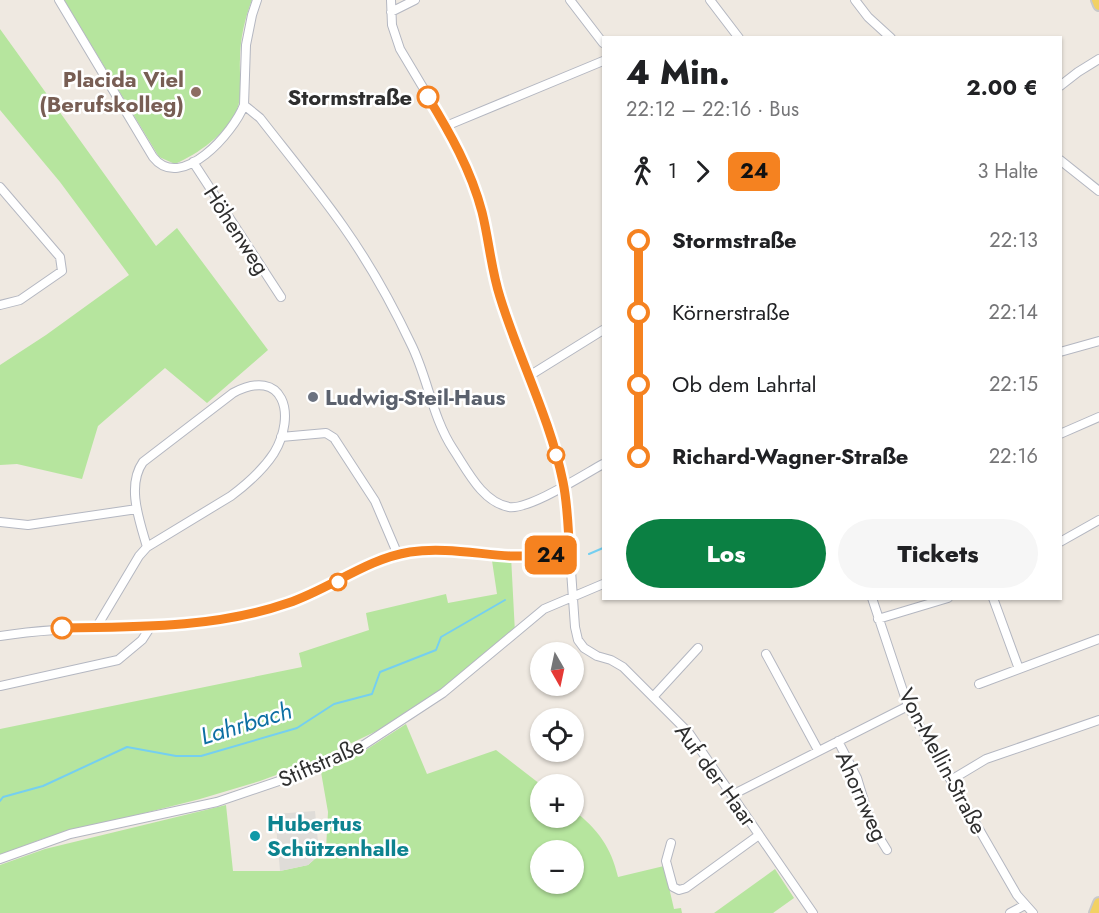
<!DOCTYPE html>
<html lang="de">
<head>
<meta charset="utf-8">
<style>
  body { margin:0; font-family:Jost,sans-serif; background:#f6f6f6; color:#202124; height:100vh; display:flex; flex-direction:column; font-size:22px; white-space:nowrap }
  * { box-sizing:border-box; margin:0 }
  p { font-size:20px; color:#757577 }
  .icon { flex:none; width:33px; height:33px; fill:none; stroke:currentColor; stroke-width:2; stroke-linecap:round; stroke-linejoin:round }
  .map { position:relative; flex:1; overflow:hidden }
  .sheet { position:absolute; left:602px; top:36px; width:460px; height:564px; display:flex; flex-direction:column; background:#fff; border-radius:0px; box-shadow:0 2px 4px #0004 }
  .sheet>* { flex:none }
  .badge { padding:0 12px; border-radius:9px; font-size:21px; line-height:39px }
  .needle { width:39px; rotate:171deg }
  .buttons { position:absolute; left:530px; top:642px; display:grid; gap:12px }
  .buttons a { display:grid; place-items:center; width:54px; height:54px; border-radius:50%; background:#fff; box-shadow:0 2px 4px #0004; font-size:30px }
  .map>.badge { position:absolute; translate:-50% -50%; box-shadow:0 0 0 3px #fff }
  .legs { display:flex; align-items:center; gap:9px; height:66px; padding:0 24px; font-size:20px }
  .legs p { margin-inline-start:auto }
  .head { display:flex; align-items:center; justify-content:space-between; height:102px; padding:0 24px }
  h1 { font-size:33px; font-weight:800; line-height:45px }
  .primary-button { display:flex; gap:12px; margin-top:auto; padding:12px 24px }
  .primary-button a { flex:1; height:69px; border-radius:36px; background:#0b8043; color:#fff; font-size:24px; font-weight:800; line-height:69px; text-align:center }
  .primary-button a+a { background:#f6f6f6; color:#202124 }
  ul { padding:0 24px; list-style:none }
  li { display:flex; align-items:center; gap:21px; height:72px; font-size:22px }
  li i { display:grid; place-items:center; width:9px; height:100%; margin:0 8px; background:currentColor }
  li i::after { content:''; width:15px; height:15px; margin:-8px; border:4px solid; border-radius:50%; background:#fff }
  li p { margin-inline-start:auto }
  li:first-child i { background:linear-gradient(#0000 50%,currentColor 0) }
  li:last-child i { background:linear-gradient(currentColor 50%,#0000 0) }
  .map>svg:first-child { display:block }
  .green { fill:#b6e59e; fill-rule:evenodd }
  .plaza { fill:#dfdcd8 }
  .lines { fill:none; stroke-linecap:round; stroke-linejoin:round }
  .stream { stroke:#75cff0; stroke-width:2 }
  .minor-casing { stroke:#b4b7c1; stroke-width:10 }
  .major-casing { stroke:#c9c9c9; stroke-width:14 }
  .minor { stroke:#fff; stroke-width:8 }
  .major { stroke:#f2d163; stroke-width:10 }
  .line-1-casing { stroke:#fff; stroke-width:14 }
  .line-1 { stroke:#f58220; stroke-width:9 }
  .education-dot { fill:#8d6e63; stroke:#fff; stroke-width:2 }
  .stop-1-dot { fill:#fff; stroke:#f58220; stroke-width:3 }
  .worship-dot { fill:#6b7280; stroke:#fff; stroke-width:2 }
  .culture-dot { fill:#0f9aa8; stroke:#fff; stroke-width:2 }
  .labels { text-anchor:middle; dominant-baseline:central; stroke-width:5; stroke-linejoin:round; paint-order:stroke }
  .education-label { font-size:22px; font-weight:bold; fill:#785e54; stroke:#fff; text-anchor:end }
  .stop-label { font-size:22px; font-weight:bold; fill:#2e2e2e; stroke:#fff; text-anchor:end }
  .street-label { font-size:22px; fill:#2e2e2e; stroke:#fff }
  .worship-label { font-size:22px; font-weight:bold; fill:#5b616d; stroke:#fff; text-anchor:start }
  .culture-label { font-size:22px; font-weight:bold; fill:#0d838f; stroke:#fff; text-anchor:start }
  .water-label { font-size:24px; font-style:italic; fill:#0d6fa3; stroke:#fff }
</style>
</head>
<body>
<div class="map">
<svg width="1099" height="913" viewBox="0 0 1099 913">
  <rect width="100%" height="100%" fill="#efe9e1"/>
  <path class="green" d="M64,0H252C245,17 240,40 240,59C239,75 243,94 237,110C226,134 198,154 175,164L159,157Z
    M0,29L156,246L177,228L268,350L207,403L165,368L98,426L82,479L17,464L0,465V365L46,335L129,275L60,182L0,110Z
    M491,554L511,556L515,633L406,717L314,761L260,781L200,799L42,839L0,855V729L302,667L299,653L369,630L366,613L446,594L448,603L497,594Z
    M406,724L427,774L496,750L540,784V818H573V810C598,829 611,847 618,877L664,866L674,909L681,908L682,913H0V865L45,849L226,805L233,871H280L308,865L326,849L328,812L321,772L358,755ZM540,850H573V884H540Z
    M775,869L794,898L773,913H714Z"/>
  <path class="plaza" d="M315,811L318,842L326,849L308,865L280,871L275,814Z"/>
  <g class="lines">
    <path class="stream" d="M589,554L603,548
      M0,801L3,797L43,786L127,747L176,756H201L297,728L334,704L372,694L380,672L436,650L441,637L505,600"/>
    <g class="minor-casing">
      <path id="minor" d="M59,0L153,157C181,193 234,132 244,105
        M257,0L252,15L246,45L244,105L260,118C288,154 317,189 343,226C367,260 393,306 411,344C428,378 432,417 453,449C467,470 482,502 509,507C529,510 583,475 603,464
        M391,0L392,25L400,49L446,126L470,176L482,212L499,293L542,410L560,468L567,514L575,627L578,640L584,648L597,656L611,660L623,667L689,733L813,913
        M570,0L603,43
        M710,0L739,38
        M855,0L868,17L891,38
        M391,12L415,0
        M1060,86L1078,72L1099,59
        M446,126L603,61
        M1060,160L1099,191
        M193,162L281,297
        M0,187L60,257L62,271L20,300L0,305
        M1060,352L1099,341
        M529,376L603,330
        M1060,434L1099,417
        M281,437L326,433L334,438L375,501L398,555
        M0,522L28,525L137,509
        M1060,542L1099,520
        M872,598L908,706L1017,895L1033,913
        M993,598L1019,669
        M878,619L948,598
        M96,628L139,556L147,547L231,496C247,484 263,470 274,453C297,415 284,366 233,393L143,462C126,486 140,522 147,547
        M0,636C72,624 146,631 218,620C256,614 292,603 327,587C352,575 374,561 402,554C437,546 475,554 511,555C530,556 550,555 570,555
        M766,654L818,750
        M979,684L1099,639
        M0,686L118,660L142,640L151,626
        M653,697L698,648
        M838,741L857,778L871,824L887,850
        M951,780L986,759L1099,720
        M732,795L908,706
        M671,843L666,861L673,887L679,890L686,888L759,835
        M0,859L70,834L217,802L317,768L356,750L443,693L544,609L603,584
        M1010,913L1025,905"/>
    </g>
    <g class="major-casing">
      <path id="major" d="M1097,0L1099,5
        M1095,913L1099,903"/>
    </g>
    <use href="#minor" class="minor"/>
    <use href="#major" class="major"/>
  </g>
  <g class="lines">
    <g class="line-1-casing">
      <path id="line-1" d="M62,628C138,627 216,628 288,603C330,589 366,559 410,552C443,547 477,554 510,556C530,556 550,555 570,555C568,531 568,506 563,482C550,418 519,359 500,297C491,269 489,240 482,212C471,170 450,133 428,97"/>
    </g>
    <use href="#line-1" class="line-1"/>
  </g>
  <circle class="education-dot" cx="196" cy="92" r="6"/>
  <g class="stop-1-dot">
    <circle cx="428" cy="97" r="10"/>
    <circle cx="556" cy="455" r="8"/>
    <circle cx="338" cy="582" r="8"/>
    <circle cx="62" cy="628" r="10"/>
  </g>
  <circle class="worship-dot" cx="313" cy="397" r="6"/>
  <circle class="culture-dot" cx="255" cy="836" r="6"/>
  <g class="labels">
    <g class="education-label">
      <text x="184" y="79">Placida Viel<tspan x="184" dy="25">(Berufskolleg)</tspan></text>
    </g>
    <g class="stop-label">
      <text x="412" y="97">Stormstraße</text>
    </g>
    <g class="street-label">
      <text transform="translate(237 230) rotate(57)">Höhenweg</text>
      <text transform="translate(943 761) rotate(62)">Von-Mellin-Straße</text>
      <text transform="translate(321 762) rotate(-24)">Stiftstraße</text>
      <text transform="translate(716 775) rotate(54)">Auf der Haar</text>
      <text transform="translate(862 796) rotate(66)">Ahornweg</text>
    </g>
    <g class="worship-label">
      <text x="325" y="397">Ludwig-Steil-Haus</text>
    </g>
    <g class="culture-label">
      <text x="267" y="823">Hubertus<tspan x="267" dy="25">Schützenhalle</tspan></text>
    </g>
    <g class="water-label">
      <text transform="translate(246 723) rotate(-17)">Lahrbach</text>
    </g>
  </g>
</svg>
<div class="buttons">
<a><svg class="needle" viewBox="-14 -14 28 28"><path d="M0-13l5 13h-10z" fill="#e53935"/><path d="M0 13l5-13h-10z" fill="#757577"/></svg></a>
<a><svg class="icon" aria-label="locate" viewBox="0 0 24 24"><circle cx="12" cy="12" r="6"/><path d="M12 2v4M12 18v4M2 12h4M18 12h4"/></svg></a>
<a>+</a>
<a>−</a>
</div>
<b class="badge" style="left:551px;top:555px;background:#f58220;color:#111">24</b>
<section class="sheet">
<div class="head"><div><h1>4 Min.</h1><p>22:12 – 22:16 · Bus</p></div><b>2.00 €</b></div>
<div class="legs"><svg class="icon" aria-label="walk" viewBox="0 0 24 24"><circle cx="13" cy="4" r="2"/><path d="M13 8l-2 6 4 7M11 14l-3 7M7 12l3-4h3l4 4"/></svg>1<svg class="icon" aria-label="forward" viewBox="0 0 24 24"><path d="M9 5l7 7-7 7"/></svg><b class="badge" style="background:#f58220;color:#111">24</b><p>3 Halte</p></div>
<ul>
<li><i style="color:#f58220"></i><b>Stormstraße</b><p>22:13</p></li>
<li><i style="color:#f58220"></i><span>Körnerstraße</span><p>22:14</p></li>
<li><i style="color:#f58220"></i><span>Ob dem Lahrtal</span><p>22:15</p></li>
<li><i style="color:#f58220"></i><b>Richard-Wagner-Straße</b><p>22:16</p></li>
</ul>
<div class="primary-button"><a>Los</a><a>Tickets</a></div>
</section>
</div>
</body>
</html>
